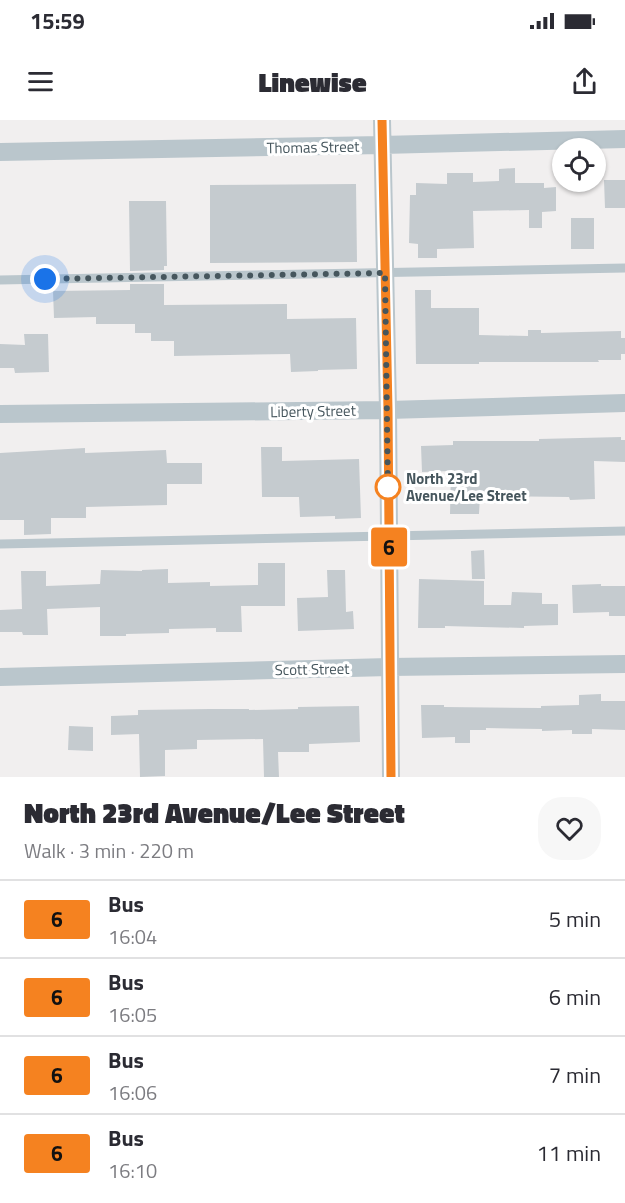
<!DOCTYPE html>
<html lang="en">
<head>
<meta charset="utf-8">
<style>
  body { margin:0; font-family:"Titillium Web",sans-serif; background:#f7f7f7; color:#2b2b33; height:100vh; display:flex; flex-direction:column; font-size:22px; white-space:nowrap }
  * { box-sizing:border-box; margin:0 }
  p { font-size:20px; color:#7c7c81 }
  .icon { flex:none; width:33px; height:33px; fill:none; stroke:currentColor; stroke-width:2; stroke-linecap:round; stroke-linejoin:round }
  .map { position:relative; height:657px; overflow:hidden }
  .details { display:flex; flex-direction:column; background:#fff; flex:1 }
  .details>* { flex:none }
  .badge { padding:0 12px; border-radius:4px; font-size:21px; line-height:39px }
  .tools { position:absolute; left:552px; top:18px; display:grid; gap:12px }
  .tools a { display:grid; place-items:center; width:54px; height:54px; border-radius:50%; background:#fff; box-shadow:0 2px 4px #0004; font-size:30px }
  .you { position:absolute; width:30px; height:30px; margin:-15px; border:4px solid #fff; border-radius:50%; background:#1a73e8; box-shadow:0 0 0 9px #1a73e833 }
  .map>.badge { position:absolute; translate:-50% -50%; box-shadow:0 0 0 3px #fff }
  .round { display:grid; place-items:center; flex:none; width:63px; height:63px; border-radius:24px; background:#f7f7f7 }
  .overview { display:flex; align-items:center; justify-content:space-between; height:102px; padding:0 24px }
  h1 { font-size:28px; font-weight:800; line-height:45px }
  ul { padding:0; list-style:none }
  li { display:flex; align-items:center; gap:18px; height:78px; padding:0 24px; border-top:2px solid #e1e1e2 }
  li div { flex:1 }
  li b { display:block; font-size:22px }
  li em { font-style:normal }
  li .badge { min-width:66px; font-weight:700; text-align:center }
  .status { display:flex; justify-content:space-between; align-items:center; height:42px; padding:0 30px; background:#fff; direction:ltr }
  .status svg { height:16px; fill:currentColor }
  header { display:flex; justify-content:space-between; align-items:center; height:78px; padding:0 24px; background:#fff; font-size:27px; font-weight:800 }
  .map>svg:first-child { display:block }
  .building { fill:#c5cbcf }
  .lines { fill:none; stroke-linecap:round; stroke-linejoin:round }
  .lane { stroke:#bac6cc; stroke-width:9 }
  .street { stroke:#bac6cc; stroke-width:18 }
  .line-casing { stroke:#fff; stroke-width:14 }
  .line { stroke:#f58220; stroke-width:9 }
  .walk { stroke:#46565d; stroke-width:6; stroke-dasharray:0 10.8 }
  .stop-dot { fill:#fff; stroke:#f58220; stroke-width:3 }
  .labels { text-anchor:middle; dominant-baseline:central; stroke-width:6; stroke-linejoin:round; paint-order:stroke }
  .street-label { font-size:15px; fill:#46565d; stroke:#fff }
  .stop-label { font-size:15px; font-weight:bold; fill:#46565d; stroke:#fff; text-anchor:start }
</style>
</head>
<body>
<div class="status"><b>15:59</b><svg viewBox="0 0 49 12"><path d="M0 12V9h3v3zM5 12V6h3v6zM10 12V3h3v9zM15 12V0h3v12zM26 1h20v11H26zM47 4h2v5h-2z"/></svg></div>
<header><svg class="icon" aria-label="menu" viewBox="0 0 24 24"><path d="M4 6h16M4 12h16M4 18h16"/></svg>Linewise<svg class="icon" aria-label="share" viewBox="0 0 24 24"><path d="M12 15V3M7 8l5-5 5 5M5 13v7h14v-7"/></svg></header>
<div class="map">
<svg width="625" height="657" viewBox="0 0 625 657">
  <rect width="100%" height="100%" fill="#f1efef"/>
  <path class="building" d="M515,48V63H544V68L556,67V91L542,92V108H529V90L473,91L474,128L437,129V138H418V124L409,123L410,75H416V63L447,64V53H473V62L499,61V49Z
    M604,60H625V88H605Z
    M356,64L357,142L210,143V65Z
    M129,81H166L167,146H164V150L130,151Z
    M571,98H594V129H571Z
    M130,164H164V185L287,184V199L356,198L357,249L318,250V251L291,252L290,234L174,236V221H151V213H135V204H96V197L54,198L53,171L130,170Z
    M415,170H431V188H479V215L528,216V210H541V213L621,211V218H625V234H621V240H598L599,242H479V244H416Z
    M24,214H48L49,252L15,253L14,248H0V224L25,225Z
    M621,317V320H625V342L594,341L595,379L570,380L569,377L480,376L479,394H450L451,351L422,352L421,326L453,325V321H539V319Z
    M261,327H282V341L359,339L361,398L335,399V396L300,397L299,377H262Z
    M85,328V333L166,330L167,343H202V364H167V385L86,387V398H51V414L24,415V400H0V333Z
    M484,430L485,459H472L471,431Z
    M258,443H285V486H241L242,512H216V508L169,509V513L126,514V516H100V487L47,489L48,515H23L22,512H0V490L22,489L21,451H46V466L100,464L101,450L142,451V450L168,449V463L210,462V466L258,465Z
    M327,450H345L346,492L353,491L354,509L298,511L297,478L328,477Z
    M419,459L484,461V485H511L512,472L542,473V484H558V505L524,506V508L445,506V508H418Z
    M601,464V466H625V496H609V492L573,493L572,465Z
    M601,574V581H625V610L592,609V614H572V610L542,611V609L486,608V610H470V623H455V617L422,618L421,585H444V587L541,588V586L579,585V575Z
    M359,586L360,622L309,624V632H278L279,657H264L263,619L197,620V629L165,630V656L140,657L139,614L111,615V596L138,595V590L210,589H249V590L298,589V587Z
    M69,606L93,607V631L68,630Z"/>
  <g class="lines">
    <path class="lane" d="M0,160L625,148
      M0,424L625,411"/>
    <path class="street" d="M382,0L388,290L391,657
      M0,32L382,25L625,19
      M0,294L388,290L625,283
      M0,557L389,547L625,544"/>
  </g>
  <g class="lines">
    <g class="line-casing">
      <path id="line" d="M382,0L388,290L391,657"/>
    </g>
    <use href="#line" class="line"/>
    <path class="walk" d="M45,159L385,153L388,374V367"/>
  </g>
  <circle class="stop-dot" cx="388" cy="367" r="12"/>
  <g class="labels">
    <g class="street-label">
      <text transform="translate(313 27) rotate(-1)">Thomas Street</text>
      <text transform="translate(313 291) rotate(-1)">Liberty Street</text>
      <text transform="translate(312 549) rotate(-1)">Scott Street</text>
    </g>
    <g class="stop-label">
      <text x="406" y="358">North 23rd<tspan x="406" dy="17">Avenue/Lee Street</tspan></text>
    </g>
  </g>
</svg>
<div class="tools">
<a><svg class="icon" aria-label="locate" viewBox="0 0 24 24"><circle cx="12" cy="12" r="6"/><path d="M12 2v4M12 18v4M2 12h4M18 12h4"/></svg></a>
</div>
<div class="you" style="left:45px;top:159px"></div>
<b class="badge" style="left:389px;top:427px;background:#f58220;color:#111">6</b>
</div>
<section class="details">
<div class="overview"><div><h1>North 23rd Avenue/Lee Street</h1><p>Walk · 3 min · 220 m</p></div><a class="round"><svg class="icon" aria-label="heart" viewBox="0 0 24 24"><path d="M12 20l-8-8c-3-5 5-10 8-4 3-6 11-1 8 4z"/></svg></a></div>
<ul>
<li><span class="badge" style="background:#f58220;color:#111">6</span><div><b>Bus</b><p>16:04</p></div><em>5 min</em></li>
<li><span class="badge" style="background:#f58220;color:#111">6</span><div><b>Bus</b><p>16:05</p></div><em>6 min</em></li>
<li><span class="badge" style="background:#f58220;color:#111">6</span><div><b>Bus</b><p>16:06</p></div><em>7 min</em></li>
<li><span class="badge" style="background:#f58220;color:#111">6</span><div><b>Bus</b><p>16:10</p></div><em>11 min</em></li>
</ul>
</section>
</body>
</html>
